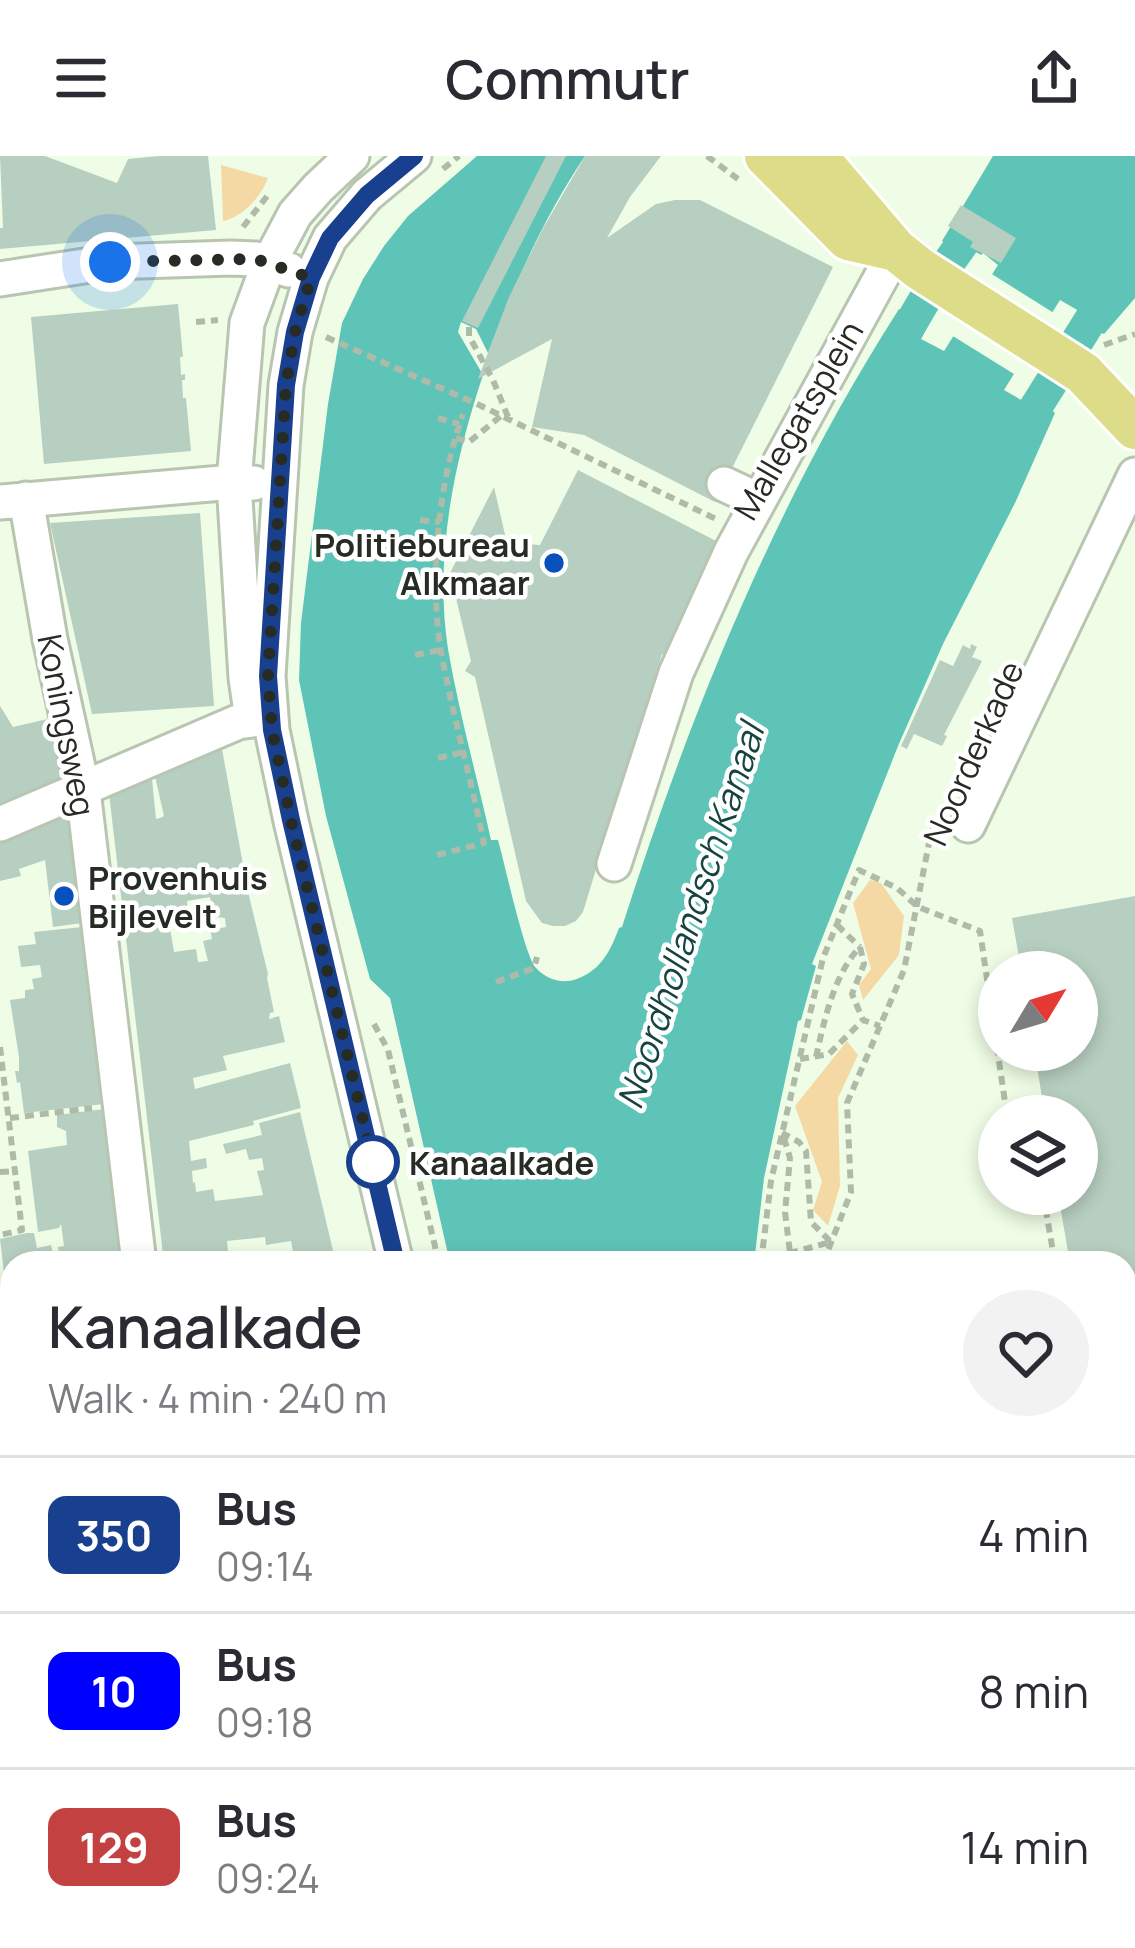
<!DOCTYPE html>
<html lang="en">
<head>
<meta charset="utf-8">
<style>
  body { margin:0; font-family:Manrope,sans-serif; background:#f2f2f3; color:#2b2b33; height:100vh; display:flex; flex-direction:column; font-size:45px; white-space:nowrap }
  * { box-sizing:border-box; margin:0 }
  p { font-size:39px; color:#7c7c81 }
  .icon { flex:none; width:66px; height:66px; fill:none; stroke:currentColor; stroke-width:2; stroke-linecap:round; stroke-linejoin:round }
  .map { position:relative; flex:1; overflow:hidden }
  .panel { position:absolute; left:0px; top:1095px; width:1137px; height:699px; display:flex; flex-direction:column; background:#fff; border-radius:36px 36px 0 0; box-shadow:0 6px 18px #0003 }
  .panel>* { flex:none }
  .badge { padding:0 24px; border-radius:18px; font-size:42px; line-height:78px }
  .needle { width:78px; rotate:52deg }
  .buttons { position:absolute; left:978px; top:795px; display:grid; gap:24px }
  .buttons a { display:grid; place-items:center; width:120px; height:120px; border-radius:50%; background:#fff; box-shadow:0 6px 18px #0003; font-size:60px }
  .you { position:absolute; width:60px; height:60px; margin:-30px; border:9px solid #fff; border-radius:50%; background:#1a73e8; box-shadow:0 0 0 18px #1a73e833 }
  .map>.badge { position:absolute; translate:-50% -50%; box-shadow:0 0 0 6px #fff }
  .round { display:grid; place-items:center; flex:none; width:126px; height:126px; border-radius:63px; background:#f2f2f3 }
  .head { display:flex; align-items:center; justify-content:space-between; height:204px; padding:0 48px }
  h1 { font-size:57px; font-weight:600; line-height:90px }
  ul { padding:0; list-style:none }
  li { display:flex; align-items:center; gap:36px; height:156px; padding:0 48px; border-top:3px solid #e1e1e2 }
  li div { flex:1 }
  li b { display:block; font-size:45px }
  li em { font-style:normal }
  li .badge { min-width:132px; font-weight:700; text-align:center }
  header { display:flex; justify-content:space-between; align-items:center; height:156px; padding:0 48px; background:#fff; font-size:54px; font-weight:600 }
  .map>svg:first-child { display:block }
  .green { fill:#f5d9a4 }
  .water { fill:#5ec4b7 }
  .pier { fill:#effde6 }
  .lines { fill:none; stroke-linecap:round; stroke-linejoin:round }
  .canal { stroke:#5ec4b7; stroke-width:33 }
  .building { fill:#b7cfc0; fill-rule:evenodd }
  .minor-casing { stroke:#b8c5b0; stroke-width:39 }
  .major-casing { stroke:#fff; stroke-width:48 }
  .path { stroke:#afbaa8; stroke-width:6; stroke-dasharray:9 6; stroke-linecap:butt }
  .minor { stroke:#fff; stroke-width:33 }
  .major { stroke:#dddc88; stroke-width:42 }
  .line-casing { stroke:#fff; stroke-width:27 }
  .line { stroke:#19408f; stroke-width:18 }
  .walk { stroke:#262b23; stroke-width:12; stroke-dasharray:0 21.6 }
  .poi-dot { fill:#0851bc; stroke:#fff; stroke-width:4.5 }
  .stop-dot { fill:#fff; stroke:#19408f; stroke-width:6 }
  .labels { text-anchor:middle; dominant-baseline:central; stroke-width:9; stroke-linejoin:round; paint-order:stroke }
  .street-label { font-size:33px; fill:#262b23; stroke:#fff }
  .poi-label { font-size:33px; font-weight:bold; fill:#262b23; stroke:#fff; text-anchor:end }
  .stop-label { font-size:33px; font-weight:bold; fill:#262b23; stroke:#fff; text-anchor:start }
  .water-label { font-size:36px; font-style:italic; fill:#16453f; stroke:#fff }
</style>
</head>
<body>
<header><svg class="icon" aria-label="menu" viewBox="0 0 24 24"><path d="M4 6h16M4 12h16M4 18h16"/></svg>Commutr<svg class="icon" aria-label="share" viewBox="0 0 24 24"><path d="M12 15V3M7 8l5-5 5 5M5 13v7h14v-7"/></svg></header>
<div class="map">
<svg width="1135" height="1792" viewBox="0 0 1135 1792">
  <rect width="100%" height="100%" fill="#effde6"/>
  <path class="green" d="M221,9L268,22C261,41 243,61 223,65Z
    M870,724L881,727L904,760L899,799L863,844L859,829L871,813L853,747Z
    M847,885L858,899L838,942L840,1030L828,1070L813,1054L822,1026L795,950Z"/>
  <path class="water" d="M477,0H585C544,61 514,129 488,197L476,173L461,166L458,176L483,219C454,306 434,401 448,493C459,557 477,621 491,684H498C504,705 525,801 536,812C547,824 564,829 579,822C602,813 611,793 619,772L622,771C691,555 776,345 899,153L927,171L921,183L944,195L998,109L983,97L981,99L969,92L964,99L942,85L993,0H1135V142L1104,178L1074,166L1079,155L1060,144L1004,234L1023,245L1030,236L1055,257L1015,347L943,488L898,590L812,808L816,810L801,864L798,865L764,1022L754,1107H450L390,842L370,823L326,660L299,524L301,467L328,248L342,167L363,123L384,90L408,60Z
    M609,1782H765L767,1792H612Z"/>
  <path class="pier" d="M987,115L1057,159L1019,221L948,177Z"/>
  <g class="lines">
    <path class="canal" d="M893,198L935,126L1024,0
      M1016,283L1126,107L1135,79"/>
  </g>
  <path class="building" d="M0,0H45L117,27L128,3L159,0H208L216,74L0,93V72H3Z
    M546,0H566L478,172L462,165Z
    M585,0H661L630,41L607,82L656,48L675,44H700L833,111L715,346L584,279L532,271L552,183L478,223L509,141L542,74Z
    M961,49L1016,82L1001,107L970,91L973,86L948,70Z
    M178,148L183,201H180L181,219L185,218V224H182L183,242H186L191,295L44,308L31,161Z
    M578,314L722,388L666,500L662,498L583,756L576,765L565,770H553L542,767L526,745L475,521L465,515L471,505L450,417L494,331L509,396L519,394L525,388L540,389Z
    M200,357L214,550L92,558L50,367Z
    M971,488L977,491L972,501L982,505L944,579L947,580L942,590L914,578L907,593L901,590L940,504L953,510L963,489L970,493Z
    M0,550L13,571L56,561L69,621L0,651Z
    M220,582L248,736L268,818L267,822L274,856L270,857L269,863L279,860L285,886L223,900L227,914L193,922L195,933L290,907L301,952L253,965L254,969L189,985L191,1005L206,1002L207,1012L192,1015L193,1027L195,1026L196,1036L213,1033L215,1045L263,1039L257,1015L264,1014L262,1002L249,1004L246,993L226,998L223,988L262,979L259,967L300,956L336,1107H240L239,1104L293,1096L291,1085L266,1089L265,1081L227,1085L229,1107H164L108,629L151,613L156,663L160,662L164,660L154,616ZM210,741L214,761L225,762L226,771L210,774L212,783L203,785L208,805L198,806L196,793L174,796L168,760L188,758L187,745Z
    M67,660L82,767L53,771L45,704L19,713L21,720L0,725V682Z
    M1135,740V1189L1125,1191V1107H1070L1058,1038H1077V960H1045L1035,898L1034,894H1077V816H1021L1015,809L1020,807L1012,762Z
    M82,771L104,948L24,957L20,926L17,927L15,915H19V901L10,844L25,842V834L34,833L32,823L42,821L40,809L21,811L18,790L36,788L34,776Z
    M104,953L123,1107H60L58,1091L64,1090L61,1068L59,1072L38,1076L28,995L67,989L66,975L57,971V959Z
    M27,1077H34L37,1092L51,1089L55,1106L12,1107V1115L4,1117L0,1083Z
    M12,1125V1175L0,1177V1128Z
    M12,1195V1269L0,1270V1198Z
    M12,1273V1571H9L0,1501V1274Z
    M1135,1395V1792H842L840,1782H1125V1397Z
    M67,1782H228L230,1792H69Z
    M250,1782H315L316,1792H251Z
    M368,1782H493L495,1792H369Z"/>
  <g class="lines">
    <g class="minor-casing">
      <path id="minor" d="M0,123L110,106L231,102L256,103L289,114
        M724,328L758,344
        M26,343L50,483L83,634L139,1107
        M0,346L234,326L254,327
        M251,556L246,522L234,326L247,167L269,107L295,58L318,32L352,0
        M0,668L238,566L253,564
        M968,669L1135,319
        M614,708L676,517L731,396L896,94
        M396,1107L291,665L272,574L268,520L286,229L295,176L311,122L330,82L367,39L414,0
        M0,1188L12,1186
        M0,1662L12,1661
        M37,1782L38,1792
        M236,1782L238,1792
        M527,1782L530,1792
        M573,1782L576,1792"/>
    </g>
    <g class="major-casing">
      <path id="major" d="M766,0L848,83L896,94
        M816,0L896,94L920,113L1083,217L1135,272"/>
    </g>
    <path class="path" d="M707,0L738,23
      M443,13L459,0
      M243,71L268,39
      M196,166L218,164
      M469,171V180L493,224L508,261
      M326,181L477,248L716,363
      M1104,189L1135,178
      M438,262L459,268
      M456,282L469,286L501,260
      M420,364L440,366
      M415,499L441,494
      M438,602L464,596
      M437,699L484,687C471,623 453,560 441,496C429,423 438,328 463,258
      M837,769L860,791
      M496,826L534,812L537,801
      M374,868L388,894L439,1107
      M0,891L22,1074L0,1079
      M816,901C824,865 834,818 860,791L864,808L852,838L863,864L880,870
      M800,903L829,898L863,864
      M10,962L92,952
      M784,982L790,1002L785,1056L790,1097
      M0,1016L15,1015
      M1043,1038L1055,1107
      M762,1103H785L790,1097L831,1086L811,1066L806,995L799,986L782,977
      M761,1107L771,1025L823,802L859,714L897,732L918,751L980,775L1007,960
      M823,1107L851,1036L847,947L904,814L931,677L937,664
      M807,1782L809,1792"/>
    <use href="#minor" class="minor"/>
    <use href="#major" class="major"/>
  </g>
  <g class="lines">
    <g class="line-casing">
      <path id="line" d="M396,1107L291,664L272,574L268,520L286,229L295,176L311,122L330,82L367,39L414,0"/>
    </g>
    <use href="#line" class="line"/>
    <path class="walk" d="M110,106L256,103L311,122L295,176L286,229L268,520L272,574L291,664L373,1006"/>
  </g>
  <g class="poi-dot">
    <circle cx="554" cy="407" r="12"/>
    <circle cx="64" cy="740" r="12"/>
  </g>
  <circle class="stop-dot" cx="373" cy="1006" r="24"/>
  <g class="labels">
    <g class="street-label">
      <text transform="translate(798 264) rotate(-60)">Mallegatsplein</text>
      <text transform="translate(67 569) rotate(79)">Koningsweg</text>
      <text transform="translate(973 597) rotate(-66)">Noorderkade</text>
    </g>
    <g class="poi-label">
      <text x="530" y="388">Politiebureau<tspan x="530" dy="38">Alkmaar</tspan></text>
      <text x="88" y="721" text-anchor="start">Provenhuis<tspan x="88" dy="38">Bijlevelt</tspan></text>
    </g>
    <g class="stop-label">
      <text x="409" y="1006">Kanaalkade</text>
    </g>
    <g class="water-label">
      <text transform="translate(690 760) rotate(-72)">Noordhollandsch Kanaal</text>
    </g>
  </g>
</svg>
<div class="buttons">
<a><svg class="needle" viewBox="-14 -14 28 28"><path d="M0-13l5 13h-10z" fill="#e53935"/><path d="M0 13l5-13h-10z" fill="#7c7c81"/></svg></a>
<a><svg class="icon" aria-label="layers" viewBox="0 0 24 24"><path d="M12 4l9 5-9 5-9-5zM3 14l9 5 9-5"/></svg></a>
</div>
<div class="you" style="left:110px;top:106px"></div>
<section class="panel">
<div class="head"><div><h1>Kanaalkade</h1><p>Walk · 4 min · 240 m</p></div><a class="round"><svg class="icon" aria-label="heart" viewBox="0 0 24 24"><path d="M12 20l-8-8c-3-5 5-10 8-4 3-6 11-1 8 4z"/></svg></a></div>
<ul>
<li><span class="badge" style="background:#19408f;color:#fff">350</span><div><b>Bus</b><p>09:14</p></div><em>4 min</em></li>
<li><span class="badge" style="background:#00f;color:#fff">10</span><div><b>Bus</b><p>09:18</p></div><em>8 min</em></li>
<li><span class="badge" style="background:#c34141;color:#fff">129</span><div><b>Bus</b><p>09:24</p></div><em>14 min</em></li>
</ul>
</section>
</div>
</body>
</html>
